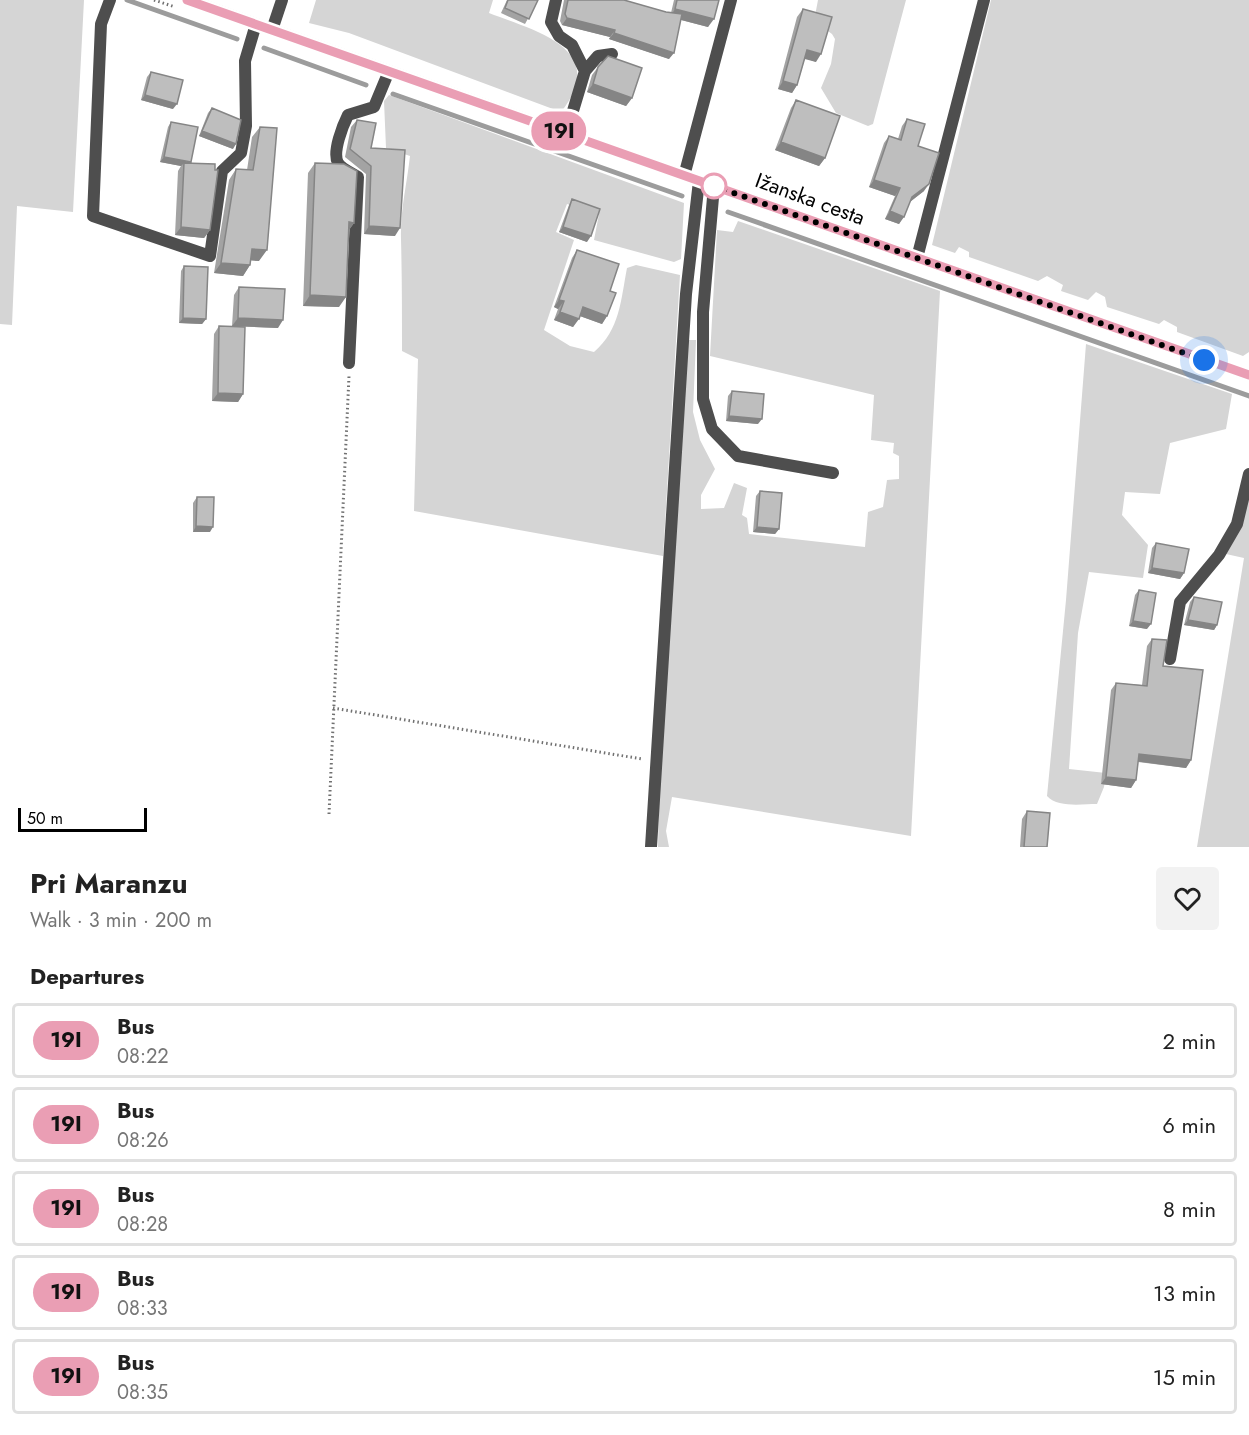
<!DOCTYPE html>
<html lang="en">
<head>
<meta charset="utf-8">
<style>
  body { margin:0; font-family:Jost,sans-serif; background:#f2f2f2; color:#222; height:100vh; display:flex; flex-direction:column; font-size:22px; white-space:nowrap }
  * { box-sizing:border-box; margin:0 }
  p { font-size:20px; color:#767676 }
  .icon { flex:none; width:33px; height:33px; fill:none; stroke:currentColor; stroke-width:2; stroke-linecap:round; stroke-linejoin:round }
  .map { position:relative; height:847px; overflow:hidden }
  .details { display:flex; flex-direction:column; background:#fff; flex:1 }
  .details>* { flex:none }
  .badge { padding:0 12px; border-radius:20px; font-size:21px; line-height:39px }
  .scale { position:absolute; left:18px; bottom:15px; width:129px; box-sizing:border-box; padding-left:6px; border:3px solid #000; border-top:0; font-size:16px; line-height:21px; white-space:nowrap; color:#000; -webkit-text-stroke:4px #fff; paint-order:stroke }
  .you { position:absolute; width:30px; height:30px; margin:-15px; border:4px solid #fff; border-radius:50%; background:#1a73e8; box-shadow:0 0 0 9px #1a73e833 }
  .map>.badge { position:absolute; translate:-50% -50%; box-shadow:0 0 0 3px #fff }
  h2 { padding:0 30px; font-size:22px; line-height:54px }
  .round { display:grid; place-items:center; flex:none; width:63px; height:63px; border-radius:6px; background:#f2f2f2 }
  .overview { display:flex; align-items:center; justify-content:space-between; height:102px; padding:0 30px }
  h1 { font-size:28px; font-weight:700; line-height:45px }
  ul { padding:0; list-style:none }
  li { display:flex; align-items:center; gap:18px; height:75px; margin:0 12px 9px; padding:0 18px; border:3px solid #e0e0e0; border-radius:6px }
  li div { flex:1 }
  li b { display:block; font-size:22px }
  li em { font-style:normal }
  li .badge { min-width:66px; font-weight:700; text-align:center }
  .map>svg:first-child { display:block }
  .green { fill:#d5d5d5 }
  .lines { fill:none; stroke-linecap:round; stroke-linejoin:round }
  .stream { stroke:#9c9c9c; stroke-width:5 }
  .path { stroke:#707070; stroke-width:3; stroke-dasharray:1.5 3; stroke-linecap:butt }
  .street { stroke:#4e4e4e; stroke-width:12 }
  .secondary { stroke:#1b1b1b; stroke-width:12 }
  .wall { fill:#a3a3a3 }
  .shaded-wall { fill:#858585 }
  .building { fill:#bebebe; stroke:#858585; stroke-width:1.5 }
  .line-casing { stroke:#fff; stroke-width:14 }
  .line { stroke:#ea9eb4; stroke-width:9 }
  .walk { stroke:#000; stroke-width:6; stroke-dasharray:0 10.8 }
  .stop-dot { fill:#fff; stroke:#ea9eb4; stroke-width:3 }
  .labels { text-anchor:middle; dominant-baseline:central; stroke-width:5; stroke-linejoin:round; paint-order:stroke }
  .street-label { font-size:21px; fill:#000; stroke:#fff }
</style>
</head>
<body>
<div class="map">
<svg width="1249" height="847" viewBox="0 0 1249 847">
  <rect width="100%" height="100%" fill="#fff"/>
  <path class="green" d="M0,0H84L73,212L17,206L12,325L0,324Z
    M316,0H493L489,13C535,31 611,49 561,112L349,33L309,23Z
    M818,0H906L873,124L868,126L836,113L821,88L831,64L835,39L832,34L814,21Z
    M991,0H1249V352L1243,356L1177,332V327L1164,320L1159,324L1107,307L1105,297L1096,292L1088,300L1061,291L1063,285L1047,276L1038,281L969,257V252L959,247L955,253L932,245Z
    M389,95L684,203L681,259L674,262L594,240L599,214L567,204L556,232L574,240L544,330L570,346L594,352C620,330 621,299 627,268L636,265L680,275L663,556L414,511L418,359L402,351C402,314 402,277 401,239C400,212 407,183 410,156L386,148L384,101Z
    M738,221L940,291L911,836L672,797L666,831L669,847H658L660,757L687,340H696L693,412L700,440L715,469L701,495V509L724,508L734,483L747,488L742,515L747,518L749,534L865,547L868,512L883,507L887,480L899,479V456L893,453L894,443L871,440L874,395L710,356L717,230L733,232Z
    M1086,344L1232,394L1226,429L1170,443L1160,494L1125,492L1122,515L1148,545L1143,578L1089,572L1078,633L1069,769L1106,773L1104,787L1097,804C1082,804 1058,808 1047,796L1066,600Z
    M1249,497V847H1197L1244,558L1226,554Z"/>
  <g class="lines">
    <path class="stream" d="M127,0L237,39
      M264,48L366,85
      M393,94L682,196
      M728,212L1249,396"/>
    <path class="path" d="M154,0L175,7
      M333,708L642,759
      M329,814L349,376"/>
    <path class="street" d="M110,0L101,24L93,216L210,256L222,171L241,153L246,126L245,61L256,24
      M556,0L551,22L559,36L572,45L585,71L566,134
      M272,30L282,0
      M585,71L598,56L612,54
      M684,176L731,0
      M714,186L703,312V399L712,429L738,456L833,473
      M917,258L984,0
      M349,363L358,177C352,173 342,169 338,163C332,152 343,125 348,115L374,107L389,71
      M1170,659L1180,602L1219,555L1237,524L1249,474
      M651,847L686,294L699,181"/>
    <path class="secondary" d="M188,0L1249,375"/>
  </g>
  <path class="wall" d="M507,0H538L525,24L501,13Z
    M564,0H624L666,12L671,13L674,0H719L708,27L681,20L669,59L609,39L610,37L562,25L560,21Z
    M803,9L816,62L805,58L797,85L792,93L778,89L797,17Z
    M598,67L632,98L626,106L587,92L592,75Z
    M151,72L173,109L141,100L147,77Z
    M796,100L825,158L819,166L775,150L791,108Z
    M212,108L233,149L199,136L208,113Z
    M907,119L918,146L924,191L910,202L899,224L885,219L895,196L869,187L884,143L889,136L898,139L902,126Z
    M357,120L371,148L395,236L364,234L366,174L345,157L351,127Z
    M171,122L191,162L210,230L204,238L175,235L178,171L181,166L160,162L168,127Z
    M260,127L259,261L251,260L250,265L243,276L214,273L229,180L236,169L247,170L252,137Z
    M315,163L354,223L348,231L339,307L303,306L308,173Z
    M572,199L587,242L559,232L569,205Z
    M577,250L610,291L607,316L602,324L580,316L573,327L554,320L558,309L554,307L572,258Z
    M184,266L206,319L202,324L179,323L181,271Z
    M239,287L278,328L232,326L234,295Z
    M219,326L243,394L238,402L212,401L214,334Z
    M732,391L758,424L726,421L728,396Z
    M760,491L779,529L775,534L753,532L756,496Z
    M197,497L210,532H193V503Z
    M1156,543L1184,573L1180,579L1148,573L1152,548Z
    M1139,590L1147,629L1129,626L1135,595Z
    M1194,597L1217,625L1214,630L1184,625L1190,602Z
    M1152,639L1163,666L1191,760L1186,768L1138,762L1136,780L1131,788L1101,784L1111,690L1116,683L1142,685L1147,646Z
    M1027,811L1047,847H1020L1022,819Z"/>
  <path class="shaded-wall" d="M675,9L714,19L708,27L670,17Z
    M567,18L615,30L610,37L562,25Z
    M614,33L674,53L669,59L609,39Z
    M807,50L821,54L816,62L801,58Z
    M783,81L797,85L792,93L778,89Z
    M593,84L632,98L626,106L587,92Z
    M145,95L177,104L173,109L141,100Z
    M202,131L236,144L233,149L199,136Z
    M781,142L825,158L819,166L775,150Z
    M164,157L191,162L183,167L184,163L181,166L160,162Z
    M874,180L900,188L895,196L869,187Z
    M929,184L924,191L907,204L912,197Z
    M890,211L904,217L899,224L885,219Z
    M349,222L354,223L347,233Z
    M369,226L400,228L395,236L364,234Z
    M181,227L210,230L204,238L175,235Z
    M563,227L591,236L587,242L559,232Z
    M252,249L267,250L259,261L244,260Z
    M221,263L250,265L243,276L214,273Z
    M310,295L346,297L339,307L303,306Z
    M559,300L564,301L558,309L554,307Z
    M583,307L607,316L602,324L577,315Z
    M560,312L579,319L573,327L554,320Z
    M183,318L206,319L202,324L179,323Z
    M238,318L283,320L278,328L232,326Z
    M218,393L243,394L238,402L212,401Z
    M729,416L762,419L758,424L726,421Z
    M196,526L213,527L210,532H193Z
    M757,527L779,529L775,534L753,532Z
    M1152,568L1184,573L1180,579L1148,573Z
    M1188,620L1217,625L1214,630L1184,625Z
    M1133,621L1151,624L1147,629L1129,626Z
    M1139,754L1191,760L1186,768L1134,761Z
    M1106,777L1136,780L1131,788L1101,784Z"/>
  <path class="building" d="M508,0H538L529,19L505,8Z
    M568,0H624L666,12L682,14L674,53L614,33L615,30L567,18L565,14Z
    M677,0H719L714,19L675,9Z
    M803,9L832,17L821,54L807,50L797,85L783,81Z
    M608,56L642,68L632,98L593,84L598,67Z
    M151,72L183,80L177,104L145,95Z
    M796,100L840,116L825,158L781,142Z
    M212,108L241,120L236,144L202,131Z
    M907,119L925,124L918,146L939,153L929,184L912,197L904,217L890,211L900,188L874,180L889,136L901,140Z
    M357,120L376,123L371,148L405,150L400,228L369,226L371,166L350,149Z
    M171,122L198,127L191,162L164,157Z
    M260,127L277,128L267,250L252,249L250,265L221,263L236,169L253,170Z
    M184,163L215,164V170H218L210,230L181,227Z
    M315,163L344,164L357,171L354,223L349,222L346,297L310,295Z
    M572,199L600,209L591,236L563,227Z
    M577,250L619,264L610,291L616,293L607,316L583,307L579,319L560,312L564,301L559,300Z
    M184,266L208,267L206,319L183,318Z
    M239,287L285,289L283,320L238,318Z
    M219,326L245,327L243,394L218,393Z
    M732,391L764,394L762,419L729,416Z
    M760,491L782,493L779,529L757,527Z
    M197,497H214L213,527L196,526Z
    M1156,543L1189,549L1184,573L1152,568Z
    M1139,590L1156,593L1151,624L1133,621Z
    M1194,597L1222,602L1217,625L1188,620Z
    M1152,639L1167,640L1163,666L1203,670L1191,760L1139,754L1136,780L1106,777L1116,683L1147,686Z
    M1027,811L1050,813L1047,847H1024Z"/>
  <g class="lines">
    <g class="line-casing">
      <path id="line" d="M187,0L1249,375"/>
    </g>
    <use href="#line" class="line"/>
    <path class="walk" d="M714,186L1204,360"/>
  </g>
  <circle class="stop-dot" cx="714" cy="186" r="12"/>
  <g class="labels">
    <g class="street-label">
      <text transform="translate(810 199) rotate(20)">Ižanska cesta</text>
    </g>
  </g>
</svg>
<div class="scale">50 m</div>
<div class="you" style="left:1204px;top:360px"></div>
<b class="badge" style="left:559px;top:131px;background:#ea9eb4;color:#111">19I</b>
</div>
<section class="details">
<div class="overview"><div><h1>Pri Maranzu</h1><p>Walk · 3 min · 200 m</p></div><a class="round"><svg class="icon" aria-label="heart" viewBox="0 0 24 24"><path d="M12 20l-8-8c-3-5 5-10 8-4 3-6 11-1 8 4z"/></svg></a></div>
<h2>Departures</h2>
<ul>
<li><span class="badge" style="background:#ea9eb4;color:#111">19I</span><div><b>Bus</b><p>08:22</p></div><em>2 min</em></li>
<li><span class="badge" style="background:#ea9eb4;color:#111">19I</span><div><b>Bus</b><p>08:26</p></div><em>6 min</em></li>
<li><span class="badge" style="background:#ea9eb4;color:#111">19I</span><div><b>Bus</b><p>08:28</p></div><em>8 min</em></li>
<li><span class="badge" style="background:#ea9eb4;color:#111">19I</span><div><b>Bus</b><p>08:33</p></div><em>13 min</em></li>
<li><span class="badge" style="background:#ea9eb4;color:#111">19I</span><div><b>Bus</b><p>08:35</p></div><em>15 min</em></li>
</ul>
</section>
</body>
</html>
